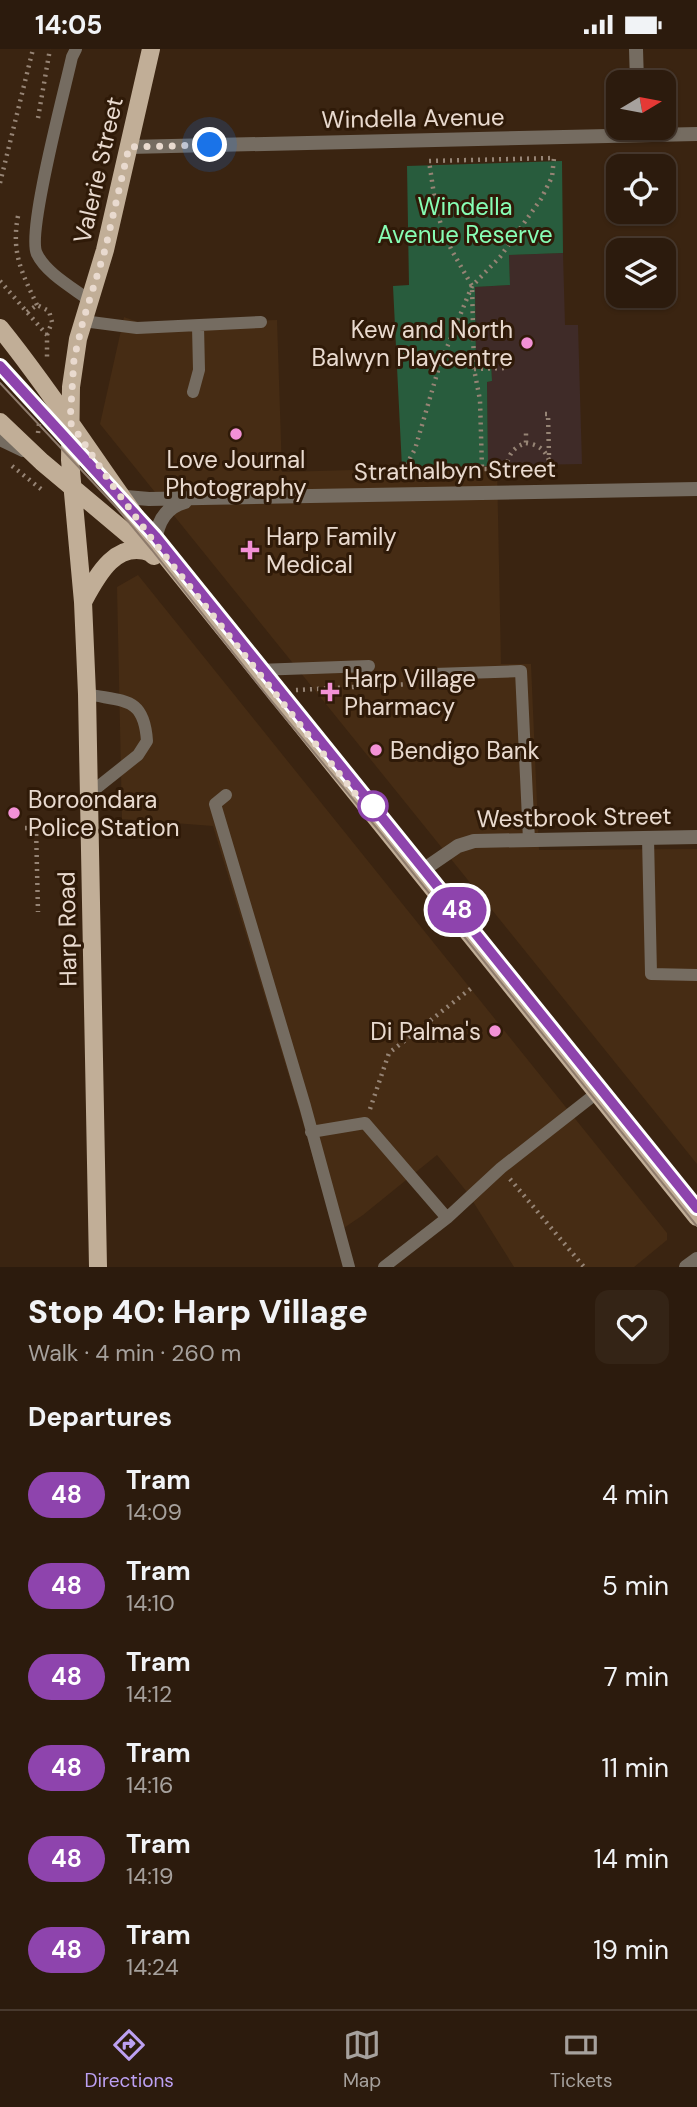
<!DOCTYPE html>
<html lang="en">
<head>
<meta charset="utf-8">
<style>
  body { margin:0; font-family:"DM Sans",sans-serif; background:#342416; color:#f1f3f6; height:100vh; display:flex; flex-direction:column; font-size:26px; white-space:nowrap }
  * { box-sizing:border-box; margin:0 }
  p { font-size:23px; color:#a6a19d }
  .icon { flex:none; width:38px; height:38px; fill:none; stroke:currentColor; stroke-width:2; stroke-linecap:round; stroke-linejoin:round }
  .map { position:relative; height:1218px; overflow:hidden }
  .side { display:flex; flex-direction:column; background:#2c1b0d; flex:1 }
  .side>* { flex:none }
  .badge { padding:0 14px; border-radius:23px; font-size:24px; line-height:46px }
  .needle { width:46px; rotate:80deg }
  .controls { position:absolute; left:606px; top:21px; display:grid; gap:14px }
  .controls a { display:grid; place-items:center; width:70px; height:70px; border-radius:14px; background:#2c1b0d; box-shadow:0 2px 5px #0004,0 0 0 2px #48392e; font-size:35px }
  .you { position:absolute; width:35px; height:35px; margin:-18px; border:5px solid #fff; border-radius:50%; background:#1a73e8; box-shadow:0 0 0 10px #1a73e833 }
  .map>.badge { position:absolute; translate:-50% -50%; box-shadow:0 0 0 4px #fff }
  h2 { padding:0 28px; font-size:26px; line-height:63px }
  .round { display:grid; place-items:center; flex:none; width:74px; height:74px; border-radius:14px; background:#342416 }
  .overview { display:flex; align-items:center; justify-content:space-between; height:119px; padding:0 28px }
  h1 { font-size:33px; font-weight:800; line-height:52px }
  ul { padding:0; list-style:none }
  li { display:flex; align-items:center; gap:21px; height:91px; padding:0 28px }
  li div { flex:1 }
  li b { display:block; font-size:26px }
  li em { font-style:normal }
  li .badge { min-width:77px; font-weight:700; text-align:center }
  .status { display:flex; justify-content:space-between; align-items:center; height:49px; padding:0 35px; background:#2c1b0d; direction:ltr }
  .status svg { height:19px; fill:currentColor }
  .tabs { display:flex; justify-content:space-around; align-items:center; height:98px; border-top:2px solid #48392e; background:#2c1b0d; font-size:19px; color:#a6a19d }
  .tabs a { display:grid; justify-items:center; gap:4px }
  .tabs .selected { color:#bca0f2 }
  .map>svg:first-child { display:block }
  .built { fill:#462c14 }
  .education { fill:#3f2b28 }
  .green { fill:#285c3d }
  .lines { fill:none; stroke-linecap:round; stroke-linejoin:round }
  .path { stroke:#968475; stroke-width:4.5; stroke-dasharray:2 5; stroke-linecap:butt }
  .service { stroke:#756c61; stroke-width:12 }
  .minor { stroke:#756c61; stroke-width:14 }
  .primary { stroke:#c1ae97; stroke-width:18 }
  .tram { stroke:#8e7b6c; stroke-width:2 }
  .line-casing { stroke:#fff; stroke-width:16 }
  .line { stroke:#8e44ad; stroke-width:10 }
  .walk { stroke:#e9dacf; stroke-width:7; stroke-dasharray:0 12.6 }
  .poi-dot { fill:#f391d6; stroke:#2f1a08; stroke-width:2.5 }
  .stop-dot { fill:#fff; stroke:#8e44ad; stroke-width:3.5 }
  .labels { text-anchor:middle; dominant-baseline:central; stroke-width:6; stroke-linejoin:round; paint-order:stroke }
  .street-label { font-size:24px; fill:#e9dacf; stroke:#2f1a08 }
  .park-label { font-size:24px; fill:#87feb5; stroke:#2f1a08 }
  .poi-label { font-size:24px; fill:#e9dacf; stroke:#2f1a08; text-anchor:start }
</style>
</head>
<body>
<div class="status"><b>14:05</b><svg viewBox="0 0 49 12"><path d="M0 12V9h3v3zM5 12V6h3v6zM10 12V3h3v9zM15 12V0h3v12zM26 1h20v11H26zM47 4h2v5h-2z"/></svg></div>
<div class="map">
<svg width="697" height="1218" viewBox="0 0 697 1218">
  <rect width="100%" height="100%" fill="#3a2411"/>
  <path class="built" d="M124,268L143,275L277,271L282,423L497,417L501,615H531L539,801L697,800V1115L100,375Z
    M138,526L667,1184V1191L634,1218H514L467,1143L437,1106L363,1166L335,1185L301,1067L213,777L122,770L117,538Z"/>
  <path class="education" d="M563,204L565,276H578L582,415L488,417L487,333L492,332L491,311L476,312L475,238L510,236L509,206Z"/>
  <path class="green" d="M562,112L563,204L509,206L510,236L475,238L476,311H491L492,332L487,333L488,417L402,419L393,237L409,236L407,117Z"/>
  <g class="lines">
    <path class="path" d="M38,69L50,0
      M0,134L33,0
      M18,167C11,204 22,224 37,256
      M0,232L47,286V308
      M27,263L37,256L49,262L52,273L47,286
      M474,320L507,319
      M545,365H548L549,407
      M38,384L40,365
      M526,394C542,396 548,404 551,419L506,420C508,406 513,398 526,394V384
      M12,417L41,440
      M403,422L415,400L439,318L472,237L500,208L541,150L552,128L554,109L429,112L436,159L442,179L451,200L472,237L474,320L480,351L482,420H506
      M296,641L411,635L422,630
      M36,778L38,863
      M25,779L70,778
      M370,1060L389,1004L474,937
      M510,1130L584,1218"/>
    <path class="service" d="M76,0L72,8C65,40 26,185 37,205C46,224 73,239 89,251
      M83,272L137,279L261,273
      M193,343L199,321L198,277
      M0,391L23,402
      M257,621L369,617
      M434,625L521,622L529,791
      M87,645C124,653 144,647 147,692L138,706L89,745
      M226,746L215,755L305,1057L349,1218
      M648,789L651,925L697,926
      M311,1083L365,1074L447,1169
      M384,1218L447,1169L501,1119L598,1043"/>
    <path class="minor" d="M636,0L637,33
      M129,98L697,85
      M116,442L126,448L149,450L697,440
      M155,494C157,474 165,458 185,453
      M420,823L458,797L474,792L697,788
      M686,1218L697,1210"/>
    <path class="primary" d="M0,279C56,348 102,423 155,494L697,1168
      M0,373L42,413L154,507
      M83,553C97,527 116,490 151,504
      M98,1218L87,645L83,553L70,411L71,338L78,290L105,201L151,0"/>
    <path class="tram" d="M0,317L155,487L697,1159
      M0,334L117,459L152,501L269,649L380,783L697,1177"/>
  </g>
  <g class="lines">
    <g class="line-casing">
      <path id="line" d="M0,317L155,487L697,1159"/>
    </g>
    <use href="#line" class="line"/>
    <path class="walk" d="M210,96L129,98L105,201L83,272L74,310L70,373L110,433L155,494L366,758L373,757"/>
  </g>
  <g class="poi-dot">
    <circle cx="527" cy="294" r="7"/>
    <circle cx="236" cy="385" r="7"/>
    <path d="M246.5 490.5h7v7h7v7h-7v7h-7v-7h-7v-7h7z"/>
    <path d="M326.5 632.5h7v7h7v7h-7v7h-7v-7h-7v-7h7z"/>
    <circle cx="376" cy="701" r="7"/>
    <circle cx="14" cy="764" r="7"/>
    <circle cx="495" cy="982" r="7"/>
  </g>
  <circle class="stop-dot" cx="373" cy="757" r="14"/>
  <g class="labels">
    <g class="street-label">
      <text transform="translate(413 69) rotate(-1)">Windella Avenue</text>
      <text transform="translate(98 121) rotate(-77)">Valerie Street</text>
      <text transform="translate(455 421) rotate(-1)">Strathalbyn Street</text>
      <text transform="translate(574 768) rotate(-1)">Westbrook Street</text>
      <text transform="translate(67 880) rotate(-91)">Harp Road</text>
    </g>
    <g class="park-label">
      <text x="465" y="157">Windella<tspan x="465" dy="28">Avenue Reserve</tspan></text>
    </g>
    <g class="poi-label">
      <text x="513" y="280" text-anchor="end">Kew and North<tspan x="513" dy="28">Balwyn Playcentre</tspan></text>
      <text x="236" y="410" text-anchor="middle">Love Journal<tspan x="236" dy="28">Photography</tspan></text>
      <text x="266" y="487">Harp Family<tspan x="266" dy="28">Medical</tspan></text>
      <text x="344" y="629">Harp Village<tspan x="344" dy="28">Pharmacy</tspan></text>
      <text x="390" y="701">Bendigo Bank</text>
      <text x="28" y="750">Boroondara<tspan x="28" dy="28">Police Station</tspan></text>
      <text x="481" y="982" text-anchor="end">Di Palma's</text>
    </g>
  </g>
</svg>
<div class="controls">
<a><svg class="needle" viewBox="-14 -14 28 28"><path d="M0-13l5 13h-10z" fill="#e53935"/><path d="M0 13l5-13h-10z" fill="#a6a19d"/></svg></a>
<a><svg class="icon" aria-label="locate" viewBox="0 0 24 24"><circle cx="12" cy="12" r="6"/><path d="M12 2v4M12 18v4M2 12h4M18 12h4"/></svg></a>
<a><svg class="icon" aria-label="layers" viewBox="0 0 24 24"><path d="M12 4l9 5-9 5-9-5zM3 14l9 5 9-5"/></svg></a>
</div>
<div class="you" style="left:210px;top:96px"></div>
<b class="badge" style="left:457px;top:861px;background:#8e44ad;color:#fff">48</b>
</div>
<section class="side">
<div class="overview"><div><h1>Stop 40: Harp Village</h1><p>Walk · 4 min · 260 m</p></div><a class="round"><svg class="icon" aria-label="heart" viewBox="0 0 24 24"><path d="M12 20l-8-8c-3-5 5-10 8-4 3-6 11-1 8 4z"/></svg></a></div>
<h2>Departures</h2>
<ul>
<li><span class="badge" style="background:#8e44ad;color:#fff">48</span><div><b>Tram</b><p>14:09</p></div><em>4 min</em></li>
<li><span class="badge" style="background:#8e44ad;color:#fff">48</span><div><b>Tram</b><p>14:10</p></div><em>5 min</em></li>
<li><span class="badge" style="background:#8e44ad;color:#fff">48</span><div><b>Tram</b><p>14:12</p></div><em>7 min</em></li>
<li><span class="badge" style="background:#8e44ad;color:#fff">48</span><div><b>Tram</b><p>14:16</p></div><em>11 min</em></li>
<li><span class="badge" style="background:#8e44ad;color:#fff">48</span><div><b>Tram</b><p>14:19</p></div><em>14 min</em></li>
<li><span class="badge" style="background:#8e44ad;color:#fff">48</span><div><b>Tram</b><p>14:24</p></div><em>19 min</em></li>
</ul>
</section>
<nav class="tabs">
<a class="selected"><svg class="icon" aria-label="directions" viewBox="0 0 24 24"><path d="M12 3l9 9-9 9-9-9zM9 14v-3h6M13 9l2 2-2 2"/></svg>Directions</a>
<a><svg class="icon" aria-label="map" viewBox="0 0 24 24"><path d="M3 6l6-2 6 2 6-2v14l-6 2-6-2-6 2zM9 4v14M15 6v14"/></svg>Map</a>
<a><svg class="icon" aria-label="tickets" viewBox="0 0 24 24"><path d="M3 7h18v10H3zM15 7v10"/></svg>Tickets</a>
</nav>
</body>
</html>
